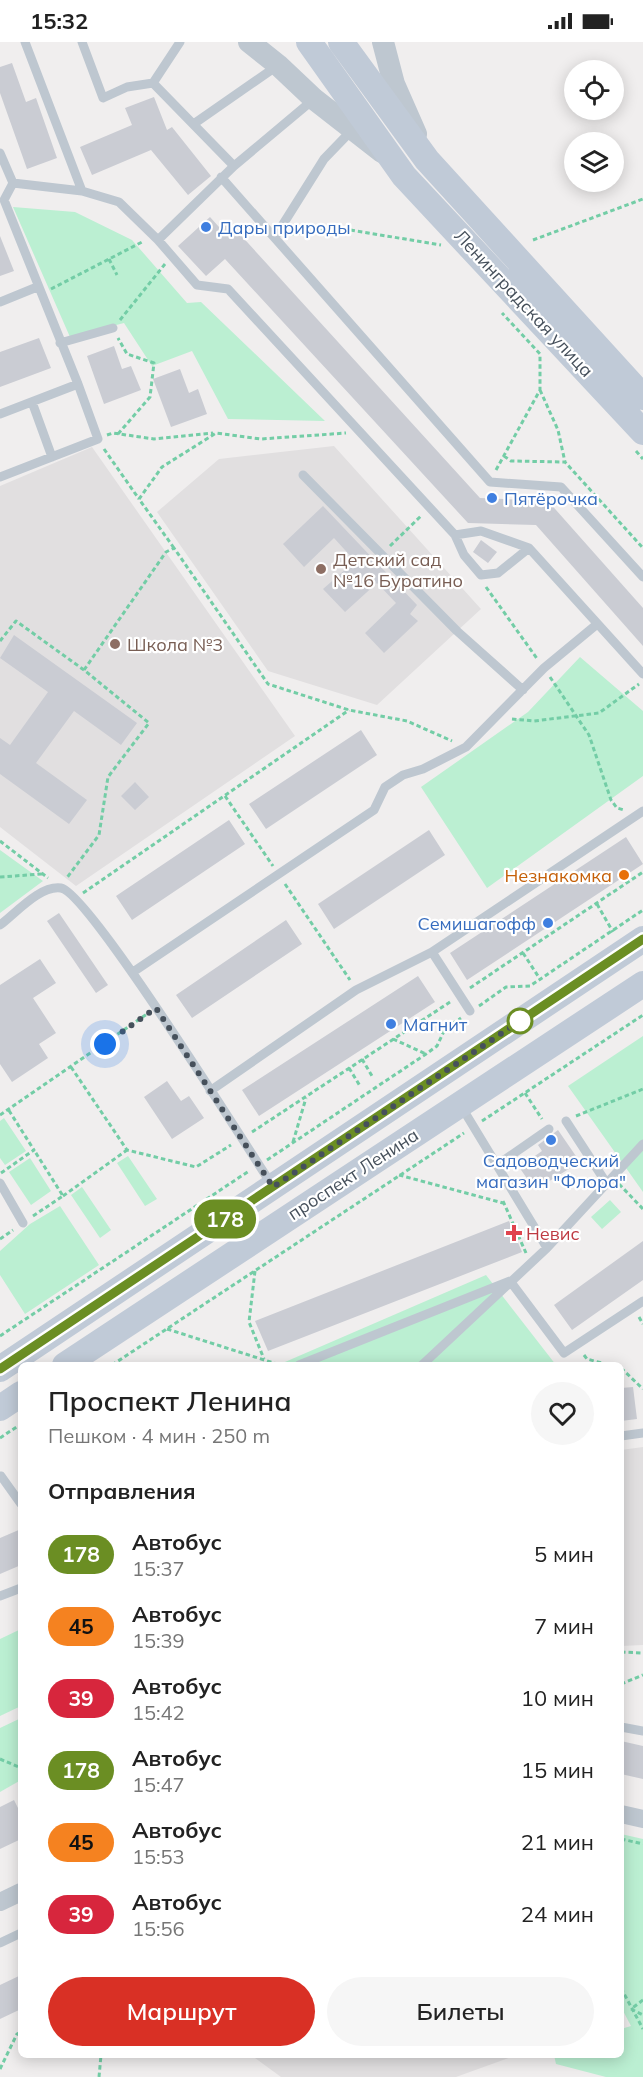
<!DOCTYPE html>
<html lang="ru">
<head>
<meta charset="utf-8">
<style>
  body { margin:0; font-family:Mulish,sans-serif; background:#f6f6f6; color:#222; height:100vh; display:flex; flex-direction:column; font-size:22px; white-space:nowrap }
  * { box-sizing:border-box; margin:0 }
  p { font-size:20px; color:#767676 }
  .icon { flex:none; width:33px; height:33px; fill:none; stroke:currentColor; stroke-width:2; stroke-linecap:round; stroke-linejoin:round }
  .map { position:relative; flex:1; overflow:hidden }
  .details { position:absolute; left:18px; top:1320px; width:606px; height:696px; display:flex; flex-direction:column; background:#fff; border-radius:9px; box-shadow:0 3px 15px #0003 }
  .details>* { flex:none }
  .badge { padding:0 12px; border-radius:20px; font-size:21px; line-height:39px }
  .controls { position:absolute; left:564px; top:18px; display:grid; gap:12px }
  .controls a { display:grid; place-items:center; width:60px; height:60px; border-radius:50%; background:#fff; box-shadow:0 3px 15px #0003; font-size:30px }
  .you { position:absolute; width:30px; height:30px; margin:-15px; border:4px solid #fff; border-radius:50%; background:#1a73e8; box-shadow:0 0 0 9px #1a73e833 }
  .map>.badge { position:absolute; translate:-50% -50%; box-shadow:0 0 0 3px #fff }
  h2 { padding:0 30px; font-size:22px; line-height:54px }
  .round { display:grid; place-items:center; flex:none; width:63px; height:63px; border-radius:32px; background:#f6f6f6 }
  .summary { display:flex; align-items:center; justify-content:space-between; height:102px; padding:0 30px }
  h1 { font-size:28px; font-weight:600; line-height:45px }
  .button { display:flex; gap:12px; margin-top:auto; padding:12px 30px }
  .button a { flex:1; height:69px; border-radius:36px; background:#d93025; color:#fff; font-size:24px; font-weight:600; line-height:69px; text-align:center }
  .button a+a { background:#f6f6f6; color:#222 }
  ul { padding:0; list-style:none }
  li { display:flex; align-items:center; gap:18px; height:72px; padding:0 30px }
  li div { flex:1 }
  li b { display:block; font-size:22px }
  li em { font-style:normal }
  li .badge { min-width:66px; font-weight:700; text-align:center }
  .status { display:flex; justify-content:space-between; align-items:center; height:42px; padding:0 30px; background:#fff; direction:ltr }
  .status svg { height:16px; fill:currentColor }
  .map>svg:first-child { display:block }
  .education { fill:#e1dfe0 }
  .green { fill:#bbefd2 }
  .building { fill:#caccd3 }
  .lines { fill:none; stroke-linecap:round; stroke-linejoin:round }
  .path { stroke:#73cda6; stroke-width:3; stroke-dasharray:4.5 3; stroke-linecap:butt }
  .service { stroke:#bec7d0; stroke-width:9 }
  .minor { stroke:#bec7d0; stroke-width:18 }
  .tertiary { stroke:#bec7d0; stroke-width:22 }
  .secondary { stroke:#c0cad7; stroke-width:26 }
  .line-casing { stroke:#fff; stroke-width:14 }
  .line { stroke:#6b8e23; stroke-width:9 }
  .walk { stroke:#46505b; stroke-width:6; stroke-dasharray:0 10.8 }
  .shop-dot { fill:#3f7fe0; stroke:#fff; stroke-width:2 }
  .education-dot { fill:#8d6e63; stroke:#fff; stroke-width:2 }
  .food-dot { fill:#e8710a; stroke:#fff; stroke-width:2 }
  .stop-dot { fill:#fff; stroke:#6b8e23; stroke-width:3 }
  .health-dot { fill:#e0444e; stroke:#fff; stroke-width:2 }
  .labels { text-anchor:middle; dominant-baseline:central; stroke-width:4.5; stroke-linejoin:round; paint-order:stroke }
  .shop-label { font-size:18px; fill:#366cbe; stroke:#fff; text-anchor:start }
  .street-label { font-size:18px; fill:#46505b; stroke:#fff }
  .education-label { font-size:18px; fill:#785e54; stroke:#fff; text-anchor:start }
  .food-label { font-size:18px; fill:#c56008; stroke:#fff; text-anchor:end }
  .health-label { font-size:18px; fill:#be3a42; stroke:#fff; text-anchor:start }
</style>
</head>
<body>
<div class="status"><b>15:32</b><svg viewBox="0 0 49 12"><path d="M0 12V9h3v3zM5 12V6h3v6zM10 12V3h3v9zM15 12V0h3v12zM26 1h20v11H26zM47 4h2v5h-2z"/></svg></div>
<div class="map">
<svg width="643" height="2035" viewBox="0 0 643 2035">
  <rect width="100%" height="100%" fill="#f0eeee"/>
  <path class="education" d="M334,404L481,567L377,663L268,629L157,470L219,417Z
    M92,405L295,694L76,844L0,785V444Z
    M643,1405V1603L621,1604V1408Z
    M251,2013H517L456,2035H281Z"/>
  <path class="green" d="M13,165L75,170L132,198L187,261L201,260L325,379L228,377L192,309L152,324L124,281L70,295Z
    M580,615L643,669V734L487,846L421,745L528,670Z
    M0,808L43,839L0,871Z
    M643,994V1150L568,1044Z
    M4,1076L26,1109L5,1123L0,1116V1079Z
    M128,1114L157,1157L145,1164L117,1121Z
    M30,1116L51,1149L31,1163L9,1130Z
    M82,1145L111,1188L100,1196L71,1153Z
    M610,1158L621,1170L602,1187L591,1175Z
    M60,1164L99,1223L25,1272L0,1233V1209L30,1182Z
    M486,1233L556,1323H278Z
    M21,1587V1664L0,1674V1597Z
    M21,1676V1738L0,1750V1686Z
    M621,1792L643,1797V2035H606L556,2022L554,2013H621V1987L631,1984L621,1965Z"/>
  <path class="building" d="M12,21L26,60L36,56L57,116L27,127L0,51V25Z
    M154,55L167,88L172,85L211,134L188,153L151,108L92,133L80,105L132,83L125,66Z
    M210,175L219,185L227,178L480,456L548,459L643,566V604L536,483L468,481L225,217L206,234L178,204Z
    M0,194L14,229L0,234Z
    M39,296L51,326L0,345V310Z
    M114,304L122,327L131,324L141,348L104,362L87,314Z
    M180,327L189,351L198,347L207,372L171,385L153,337Z
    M323,464L417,563L410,572L418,579L384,611L365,591L396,561L377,541L345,570L323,547L355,519L334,496L304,525L283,502Z
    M481,498L497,510L488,521L473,510Z
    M14,593L137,681L121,703L74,669L36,721L87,758L69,782L0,732V696L10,703L48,650L0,616Z
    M361,688L377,713L266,787L249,762Z
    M135,740L149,755L135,768L121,754Z
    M229,778L245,802L132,878L116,854Z
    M429,788L445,813L334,887L318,862Z
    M626,795L643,822L467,938L450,911Z
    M59,871L108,943L96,951L47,879Z
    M286,878L302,902L192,976L176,953Z
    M40,917L56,941L33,956L56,991L39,1002L48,1016L12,1040L0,1022V943Z
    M418,934L435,960L259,1074L242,1048Z
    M167,1039L181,1059L189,1054L204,1076L172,1097L144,1055Z
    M558,1088L580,1120L535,1148L519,1125L542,1109L538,1103Z
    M509,1179L522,1210L268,1309L255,1279Z
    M643,1199V1238L572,1288L554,1263Z
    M633,1345L637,1377L621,1379V1346Z
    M21,1487V1523L0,1532V1496Z
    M621,1699L643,1704V1737L621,1732Z
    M14,1758L21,1772V1797L0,1807V1765Z
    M21,1933V1967L0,1977V1943Z"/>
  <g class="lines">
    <path class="path" d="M291,192L338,186L441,203
      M533,198L643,157
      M109,217L117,233
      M51,247L144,199
      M120,278L165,222
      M540,348L558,388L565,420
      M118,392L150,355L154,321L127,312L118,296
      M107,393L113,391L154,397L213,391
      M104,407L139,457
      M636,409L643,417
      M504,414L511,419L565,420L643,506
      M496,428L540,348V312L502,271
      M390,504L422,473
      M174,506L139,457L162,425L216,391L261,397L346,391
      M486,545L538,618
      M0,599L16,579L84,628L149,681L108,735L99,793L66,837
      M84,628L166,510L174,506L268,642L349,668L407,679L452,699
      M550,635L589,693L611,758L617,766L624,768
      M512,677L534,679L599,671L639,642
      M225,754L273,824
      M0,799L48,836
      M0,835L42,832
      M285,842L350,938
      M83,851L349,668
      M597,862L613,890
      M523,911L540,937
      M470,946L643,830
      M479,964L506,945L530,944L643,868
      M393,997L426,1012
      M362,1017L372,1034
      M71,1025L127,1108L196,1125L231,1103
      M349,1026L360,1044
      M525,1051L542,1077
      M0,1073L147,972
      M576,1074L643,1047
      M482,1079L643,973
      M252,1090L450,960
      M293,1100L306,1056
      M267,1118L426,1012L437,1004L445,987L461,976
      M1,1131L34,1108L8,1067
      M399,1133L503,1161
      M619,1142L643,1167
      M63,1154L127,1108
      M503,1159L526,1211
      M33,1174L63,1154L34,1108
      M0,1197L13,1188
      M255,1229L249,1280L264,1317
      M639,1275L643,1282
      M167,1287L280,1323
      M0,1294L249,1129
      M584,1313L587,1317L609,1323
      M112,1323L464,1091
      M621,1326L643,1347
      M0,1396L21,1382
      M621,1610L643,1611
      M621,1642L643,1633
      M0,1717L21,1726
      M621,1797L643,1802
      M621,1946L643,1987
      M643,1958L631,1967L643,1973
      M0,2027L17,1992L21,1990
      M99,2035L101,2013"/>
    <path class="service" d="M25,0L82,149L119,160L158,198L197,243L228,247L455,493L481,489L529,506L643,632
      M82,0L103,56L127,45L153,41L234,124
      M153,41L180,0
      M195,81L277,24
      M0,111L13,141L82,149
      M221,135L490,440L561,445L643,535
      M275,195L324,117L352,88
      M158,198L234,124L314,57
      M0,260L37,245
      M60,301L113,286
      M32,360L52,415
      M0,372L78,342L4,158L13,141
      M303,433L457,589L523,648
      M0,435L98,397L78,342
      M455,493L464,513L481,533L498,531L529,506
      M0,883C16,871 40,843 61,846C89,851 246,1104 272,1143
      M432,910L470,969
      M133,930L374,768L385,745L403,733L423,727L466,705L544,626L596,583
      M210,1049L356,948L432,910L643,769
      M566,1079L607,1142
      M497,1123L549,1087
      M0,1141L23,1181
      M547,1206L643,1102
      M299,1323L510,1239L564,1311L643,1259
      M422,1323L547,1206L461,1064
      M621,1394L643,1391
      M1,1434L21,1462
      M0,1554L21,1546
      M621,1685L643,1689
      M0,1901L21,1891"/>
    <path class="minor" d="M621,1772L643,1777
      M0,1860L21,1850"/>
    <path class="tertiary" d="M249,0L278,23L314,57L382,110
      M383,0L394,42L416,92"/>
    <path class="secondary" d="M309,0L404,134L643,390
      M341,0L427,118L643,355
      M65,1323L643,942
      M0,1327L643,897
      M0,1366L21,1352"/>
  </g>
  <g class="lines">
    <g class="line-casing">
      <path id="line" d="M0,1327L643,897"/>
    </g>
    <use href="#line" class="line"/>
    <path class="walk" d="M105,1002L156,966L273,1145L520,979"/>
  </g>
  <g class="shop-dot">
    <circle cx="206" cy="185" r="6"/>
    <circle cx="492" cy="456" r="6"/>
    <circle cx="548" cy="881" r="6"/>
    <circle cx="391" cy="982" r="6"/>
    <circle cx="551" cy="1098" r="6"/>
  </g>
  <g class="education-dot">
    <circle cx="321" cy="527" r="6"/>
    <circle cx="115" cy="602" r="6"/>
  </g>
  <circle class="food-dot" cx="624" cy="833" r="6"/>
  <circle class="stop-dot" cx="520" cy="979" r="12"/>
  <path class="health-dot" d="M511 1182h6v6h6v6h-6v6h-6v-6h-6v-6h6z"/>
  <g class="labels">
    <g class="shop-label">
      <text x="218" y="185">Дары природы</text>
      <text x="504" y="456">Пятёрочка</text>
      <text x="536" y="881" text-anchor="end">Семишагофф</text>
      <text x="403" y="982">Магнит</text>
      <text x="551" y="1118" text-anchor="middle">Садоводческий<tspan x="551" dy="21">магазин "Флора"</tspan></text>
    </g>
    <g class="street-label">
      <text transform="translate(524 261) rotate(47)">Ленинградская улица</text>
      <text transform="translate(353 1132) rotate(-33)">проспект Ленина</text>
    </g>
    <g class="education-label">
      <text x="333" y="517">Детский сад<tspan x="333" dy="21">№16 Буратино</tspan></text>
      <text x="127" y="602">Школа №3</text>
    </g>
    <g class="food-label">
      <text x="612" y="833">Незнакомка</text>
    </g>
    <g class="health-label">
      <text x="526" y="1191">Невис</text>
    </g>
  </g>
</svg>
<div class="controls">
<a><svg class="icon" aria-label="locate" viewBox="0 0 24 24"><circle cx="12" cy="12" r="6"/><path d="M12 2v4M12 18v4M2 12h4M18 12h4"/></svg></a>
<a><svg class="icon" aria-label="layers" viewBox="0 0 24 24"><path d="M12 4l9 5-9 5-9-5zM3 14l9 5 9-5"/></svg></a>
</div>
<div class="you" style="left:105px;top:1002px"></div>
<b class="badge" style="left:225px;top:1177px;background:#6b8e23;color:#fff">178</b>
<section class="details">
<div class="summary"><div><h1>Проспект Ленина</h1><p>Пешком · 4 мин · 250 m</p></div><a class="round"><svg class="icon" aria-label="heart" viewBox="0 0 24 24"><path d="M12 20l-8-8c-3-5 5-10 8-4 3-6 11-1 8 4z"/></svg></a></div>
<h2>Отправления</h2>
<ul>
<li><span class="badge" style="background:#6b8e23;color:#fff">178</span><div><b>Автобус</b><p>15:37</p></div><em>5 мин</em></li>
<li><span class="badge" style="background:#f58220;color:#111">45</span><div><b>Автобус</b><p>15:39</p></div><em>7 мин</em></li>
<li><span class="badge" style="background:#d7263d;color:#fff">39</span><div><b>Автобус</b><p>15:42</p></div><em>10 мин</em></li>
<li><span class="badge" style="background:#6b8e23;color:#fff">178</span><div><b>Автобус</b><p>15:47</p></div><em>15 мин</em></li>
<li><span class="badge" style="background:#f58220;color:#111">45</span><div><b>Автобус</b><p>15:53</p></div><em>21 мин</em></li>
<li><span class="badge" style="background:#d7263d;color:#fff">39</span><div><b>Автобус</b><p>15:56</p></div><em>24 мин</em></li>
</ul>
<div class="button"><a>Маршрут</a><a>Билеты</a></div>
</section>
</div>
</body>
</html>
